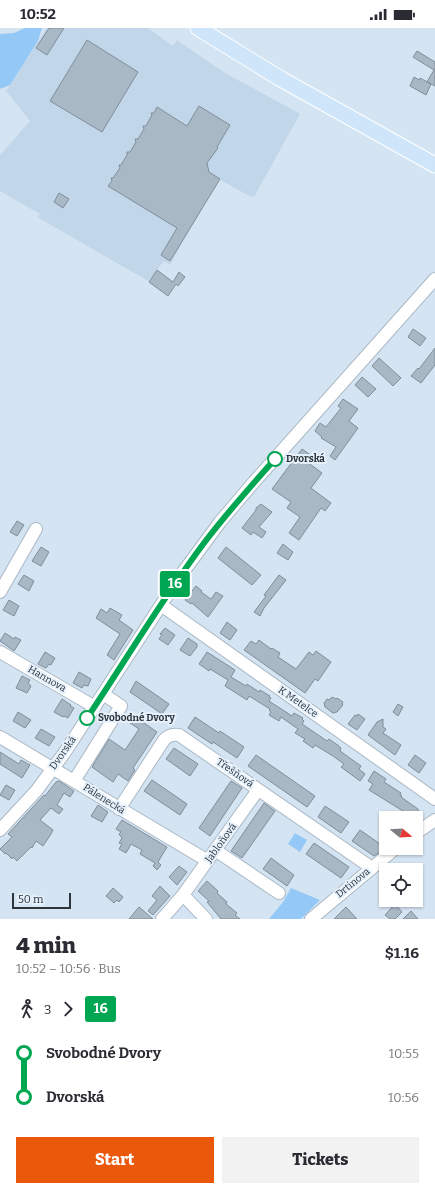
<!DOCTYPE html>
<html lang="en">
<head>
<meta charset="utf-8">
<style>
  body { margin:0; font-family:Bitter,serif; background:#f2f2f3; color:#2b2b33; height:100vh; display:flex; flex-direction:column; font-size:15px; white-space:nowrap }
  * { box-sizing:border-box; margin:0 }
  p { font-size:13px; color:#7c7c81 }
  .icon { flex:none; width:22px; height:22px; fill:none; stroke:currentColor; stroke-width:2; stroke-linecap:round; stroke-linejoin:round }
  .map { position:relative; height:891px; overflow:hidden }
  .sheet { display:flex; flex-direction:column; background:#fff; flex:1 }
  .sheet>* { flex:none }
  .badge { padding:0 8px; border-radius:3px; font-size:14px; line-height:26px }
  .needle { width:26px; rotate:108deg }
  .tools { position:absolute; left:379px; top:783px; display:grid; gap:8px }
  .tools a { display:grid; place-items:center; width:44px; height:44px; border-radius:0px; background:#fff; box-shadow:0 1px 3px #0004; font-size:20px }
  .scale { position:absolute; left:12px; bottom:10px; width:59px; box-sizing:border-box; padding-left:4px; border:2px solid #2e343a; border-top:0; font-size:11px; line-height:14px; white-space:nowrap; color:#2e343a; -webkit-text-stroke:3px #e5f1fc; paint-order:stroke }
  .map>.badge { position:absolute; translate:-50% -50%; box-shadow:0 0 0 2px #fff }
  .legs { display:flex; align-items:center; gap:6px; height:44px; padding:0 16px; font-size:13px }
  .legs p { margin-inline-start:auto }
  .headline { display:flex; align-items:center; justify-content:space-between; height:68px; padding:0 16px }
  h1 { font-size:22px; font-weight:800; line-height:30px }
  .cta { display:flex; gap:8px; margin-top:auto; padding:8px 16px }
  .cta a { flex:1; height:46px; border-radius:0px; background:#ea580c; color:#fff; font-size:16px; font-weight:800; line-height:46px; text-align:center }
  .cta a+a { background:#f2f2f3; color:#2b2b33 }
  ul { padding:0 16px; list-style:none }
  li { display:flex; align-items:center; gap:14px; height:44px; font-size:15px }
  li i { display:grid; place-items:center; width:6px; height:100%; margin:0 5px; background:currentColor }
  li i::after { content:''; width:10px; height:10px; margin:-5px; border:3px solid; border-radius:50%; background:#fff }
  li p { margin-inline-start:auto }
  li:first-child i { background:linear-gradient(#0000 50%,currentColor 0) }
  li:last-child i { background:linear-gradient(currentColor 50%,#0000 0) }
  .status { display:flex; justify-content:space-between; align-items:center; height:28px; padding:0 20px; background:#fff; direction:ltr }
  .status svg { height:11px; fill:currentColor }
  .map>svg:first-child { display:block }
  .built { fill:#c2d6e9 }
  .green { fill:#94c9f7 }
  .building { fill:#a9b8c5; stroke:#808e9b }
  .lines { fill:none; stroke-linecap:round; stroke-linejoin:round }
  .minor-casing { stroke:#aab8c5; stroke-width:14 }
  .major-casing { stroke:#fff; stroke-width:17 }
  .minor { stroke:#fff; stroke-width:12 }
  .major { stroke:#cfe6fa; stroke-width:15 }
  .line-1-casing { stroke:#fff; stroke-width:9 }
  .line-1 { stroke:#00a651; stroke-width:6 }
  .stop-1-dot { fill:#fff; stroke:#00a651; stroke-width:2 }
  .labels { text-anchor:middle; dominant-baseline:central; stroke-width:4; stroke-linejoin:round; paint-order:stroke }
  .stop-label { font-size:10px; font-weight:bold; fill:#2e343a; stroke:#e5f1fc; text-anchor:start }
  .street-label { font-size:10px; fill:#2e343a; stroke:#e5f1fc }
</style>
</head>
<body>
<div class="status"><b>10:52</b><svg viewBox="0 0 49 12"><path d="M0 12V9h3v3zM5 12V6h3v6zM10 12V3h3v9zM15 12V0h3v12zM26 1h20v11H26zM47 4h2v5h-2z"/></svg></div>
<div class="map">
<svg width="435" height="891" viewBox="0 0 435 891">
  <rect width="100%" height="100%" fill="#d5e4f2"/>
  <path class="built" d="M47,0H148L173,18L177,12L225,45L286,78L300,86L254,169L249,168L219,151L170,237L164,233L148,253L37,189L40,186L0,163V127L30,93L6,63Z"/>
  <path class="green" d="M25,0H42L38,13L10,57L0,61V6L14,5Z
    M295,805L307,812L300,824L288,816Z
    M291,860L320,872L301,891H269L283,874Z"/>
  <path class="building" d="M49,0H64L47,27L36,20Z
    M87,12L138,44L102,104L50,73Z
    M417,23L435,34V58L431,56L426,67L410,58L414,49L419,52L420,50L431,56L427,54L434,42L413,29Z
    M199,78L230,97L217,119L218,120L207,135L209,144L220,151L170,233L161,227L177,200L108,158L112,153L111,150H113L120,140L119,137H121L127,127V124H130L136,114L135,111H138L144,101L143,98H146L152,87L151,85H154L157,79L187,98Z
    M59,165L69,171L63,180L54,174Z
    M157,242L173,254L179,244L185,249L178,258L176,256L168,268L149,254Z
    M413,301L426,310L420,318L408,309Z
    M435,320V337L421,355L411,348L418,340L419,341Z
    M379,330L401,350L393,358L372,338Z
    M362,349L376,361L368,369L355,357Z
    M343,371L358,381L349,393L358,400L335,432L330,428L336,419L321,410L322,409L315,403L320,395L326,399L341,380L338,378Z
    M302,421L312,428L307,434L322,445L311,460L331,475L325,483L321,480L299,512L289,505L300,489L287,480L291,474L272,461Z
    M261,476L272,484L259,499L266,504L262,510L253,504L251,507L242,500L256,482V480Z
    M17,493L24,497L17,508L10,504Z
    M283,516L293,524L288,532L277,525Z
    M41,519L49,524L41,538L32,533Z
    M226,519L261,547L252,557L218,530Z
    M24,547L34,553L29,563L18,556Z
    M279,547L286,552L264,580L260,588L254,584L266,568L264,567Z
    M196,558L202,563L201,564L211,571L216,564L223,568L208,589L192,575L191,576L185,572Z
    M9,572L19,578L14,588L3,582Z
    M110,580L122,587L119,592L133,602L114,632L107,627L120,606L96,590L101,581L107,585Z
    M227,594L237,602L230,612L220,605Z
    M165,600L175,607L168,617L159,611L162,607L160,606Z
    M5,605L14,611L15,609L21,612L14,623L0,613Z
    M188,610L197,616V619L190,628L180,622Z
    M259,612L271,621L272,620L280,625L278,629L296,641L309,624L313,627L316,623L331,634L318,653L315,651L305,665L244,622L251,613L256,616Z
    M45,624L55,630L51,637L49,636L46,640L38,636Z
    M207,624L235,642L231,649L246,658L247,656L259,664L260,662L270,668L269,669L271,670L269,673L292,688L294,685L303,690L302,691L304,693L302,696L305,698L327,713L329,711L339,718V719L341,720L340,723L361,738L359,741L365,746L360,753L341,739L344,736L333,728L315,717L313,720L303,713L305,711L295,705L298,701L281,689L279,693L269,687L271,684L269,682L270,681L249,668L247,672L225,658L228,652L210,641L209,643L199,636Z
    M79,644L91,651L88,658L84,657L82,660L73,655Z
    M22,648L30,652L28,655L31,658L27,665L16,660Z
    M136,653L169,676L162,686L130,664Z
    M332,669L336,671L337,670L343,674L342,676L343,677L337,684L333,685L325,679L324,675L327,671L329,672Z
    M62,671L71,677L70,678L74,680L68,690L64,688L63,689L54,684Z
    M398,676L403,679L398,688L393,684Z
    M18,684L31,692L25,700L13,693Z
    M358,686L365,691L357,702L348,696L355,687L357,688Z
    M134,688L157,704L133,740L135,742L128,753L118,746L113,754L92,739L109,711L125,722L139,701L130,695Z
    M195,689L219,705L220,703L244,719L237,730L213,714L212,716L188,700Z
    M383,691V699L386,701L383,705L401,717L395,727L368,707L377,694Z
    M41,701L55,709L49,718L35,710Z
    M174,720L198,736L190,748L166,731Z
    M0,724L19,736L21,732L30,737L22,750L0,736Z
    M256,727L315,768L307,779L248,738Z
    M415,727L426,735L419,745L408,737Z
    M374,743L386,751L384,754L401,765L400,767L402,768L401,769L418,781L419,786L415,790H408L401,785L403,783L369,762L373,756L368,753Z
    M152,752L187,776L180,787L144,763Z
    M59,753L74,763L70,769L64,765L57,777L63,781L59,786L51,780L40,792L53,802L51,806L43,818L36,813L32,820L31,819L17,833L13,829L12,831L6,825L5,826L0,821L12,809L8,806L44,767L45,768L56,754Z
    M231,753L242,760L210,808L199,800Z
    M6,757L15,762L9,772L0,767Z
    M264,775L275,783L242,830L231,823Z
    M98,777L108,784L102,794L91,788Z
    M325,778L349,794L341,805L318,789Z
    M122,792L167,819L158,834L161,837L157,842L153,838L155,835L140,826L142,822L131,816L126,825L119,821L122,816L119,815L122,810L119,806L121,804L116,801Z
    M360,802L383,818L379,825L374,828L352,813Z
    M314,815L349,839L341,850L306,826Z
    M271,830L294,847L287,858L263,841Z
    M179,838L187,844L177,857L169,849Z
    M207,853L218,863L217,865L227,874L226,876L237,885L235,887L240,891H221L207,874L209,873L198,863Z
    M160,858L170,868L153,887L148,883L157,872L152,868Z
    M113,860L123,869L119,874L117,872L114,875L106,868Z
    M395,876L402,884L395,891H390L385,887Z
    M139,879L153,891H129Z
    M346,879L357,891H334Z
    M411,883L418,891H403Z"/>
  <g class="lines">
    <g class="minor-casing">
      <path id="minor" d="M0,564L36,501
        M161,577L435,771
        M0,624L95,679
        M0,709L208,833
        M74,753L121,678L103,666
        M119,781L164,712C168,707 173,706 179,707L372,840
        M0,802L37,762L65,724L178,551L220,494L254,454L435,251
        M416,805L435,792
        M215,822L279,865
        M183,867L206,891
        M162,891L183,867L258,762
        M311,891L396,820"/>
    </g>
    <g class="major-casing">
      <path id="major" d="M198,0L281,51L435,137"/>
    </g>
    <use href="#minor" class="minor"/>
    <use href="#major" class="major"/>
  </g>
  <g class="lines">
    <g class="line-1-casing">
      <path id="line-1" d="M87,690C126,632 162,571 204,515C226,486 250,459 275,431"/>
    </g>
    <use href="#line-1" class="line-1"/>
  </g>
  <g class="stop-1-dot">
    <circle cx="275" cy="431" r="7"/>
    <circle cx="87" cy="690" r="7"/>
  </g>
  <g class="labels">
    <g class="stop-label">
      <text x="286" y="431">Dvorská</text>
      <text x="98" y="690">Svobodné Dvory</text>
    </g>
    <g class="street-label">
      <text transform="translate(47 651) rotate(30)">Hannova</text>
      <text transform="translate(298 674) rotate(35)">K Metelce</text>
      <text transform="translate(63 725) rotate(-55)">Dvorská</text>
      <text transform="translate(235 745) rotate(35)">Třešňová</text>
      <text transform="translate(104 771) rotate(32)">Pálenecká</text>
      <text transform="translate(221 815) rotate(-54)">Jabloňová</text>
      <text transform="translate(353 855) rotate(-39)">Drtinova</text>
    </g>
  </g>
</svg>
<div class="tools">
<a><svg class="needle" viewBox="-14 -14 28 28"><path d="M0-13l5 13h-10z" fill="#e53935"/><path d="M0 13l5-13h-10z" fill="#7c7c81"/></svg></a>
<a><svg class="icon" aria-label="locate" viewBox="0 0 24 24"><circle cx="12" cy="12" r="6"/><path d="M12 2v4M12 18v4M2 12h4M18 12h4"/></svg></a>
</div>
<div class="scale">50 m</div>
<b class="badge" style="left:175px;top:556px;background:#00a651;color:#fff">16</b>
</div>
<section class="sheet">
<div class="headline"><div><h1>4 min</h1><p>10:52 – 10:56 · Bus</p></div><b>$1.16</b></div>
<div class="legs"><svg class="icon" aria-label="walk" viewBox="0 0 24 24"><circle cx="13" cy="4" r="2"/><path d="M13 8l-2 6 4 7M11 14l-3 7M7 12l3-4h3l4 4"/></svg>3<svg class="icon" aria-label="forward" viewBox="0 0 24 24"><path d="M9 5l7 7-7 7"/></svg><b class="badge" style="background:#00a651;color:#fff">16</b></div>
<ul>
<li><i style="color:#00a651"></i><b>Svobodné Dvory</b><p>10:55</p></li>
<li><i style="color:#00a651"></i><b>Dvorská</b><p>10:56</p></li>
</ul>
<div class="cta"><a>Start</a><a>Tickets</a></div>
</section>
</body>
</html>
